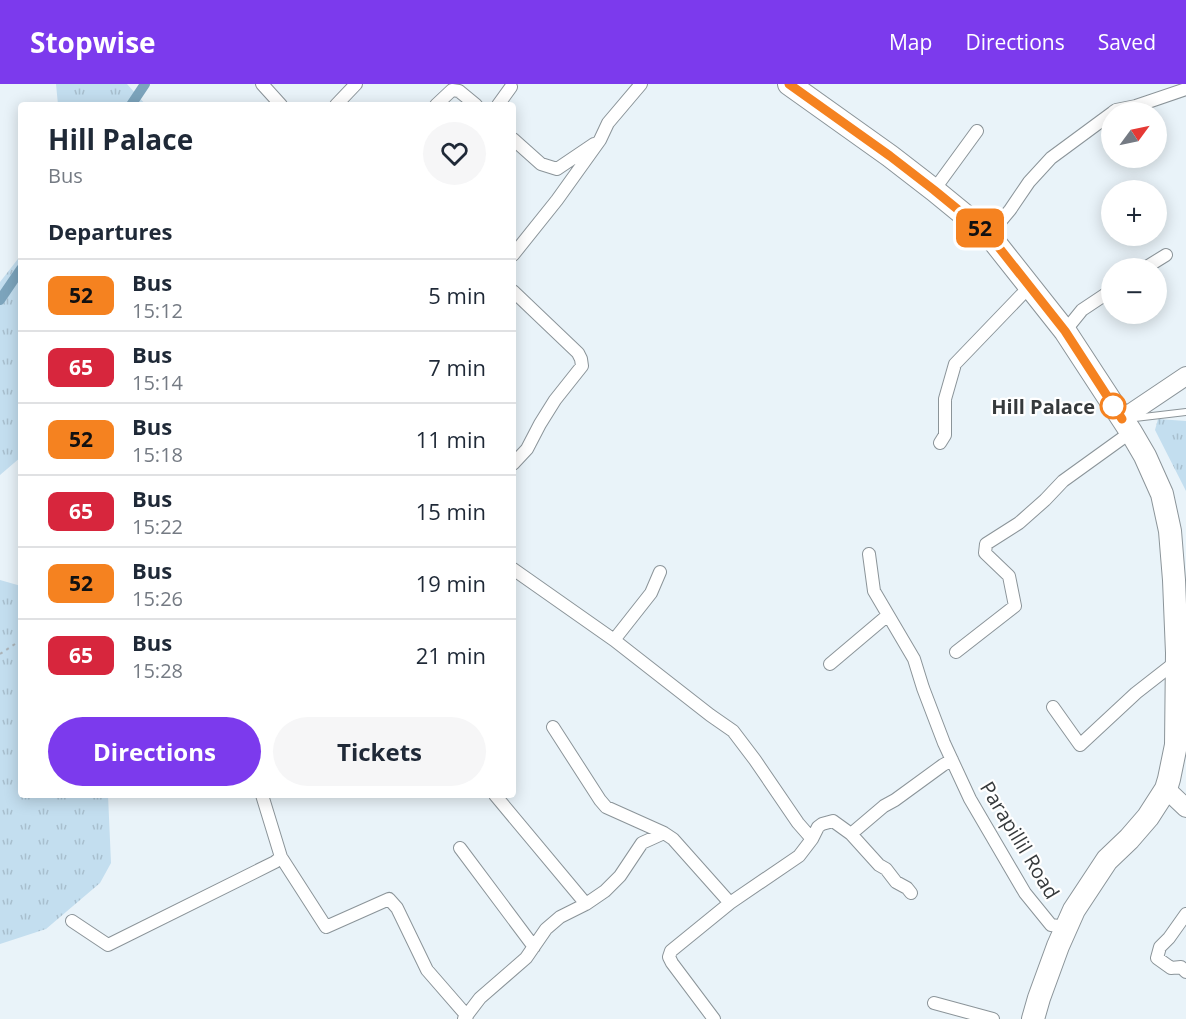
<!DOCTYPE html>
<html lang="en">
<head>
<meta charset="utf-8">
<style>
  body { margin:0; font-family:"Open Sans",sans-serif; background:#f6f6f7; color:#1f2937; height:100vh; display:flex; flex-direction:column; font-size:22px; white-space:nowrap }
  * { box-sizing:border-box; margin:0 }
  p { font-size:20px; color:#747a83 }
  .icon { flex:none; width:33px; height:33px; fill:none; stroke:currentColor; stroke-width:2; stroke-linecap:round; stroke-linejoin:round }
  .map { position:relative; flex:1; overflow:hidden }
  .drawer { position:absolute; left:18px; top:18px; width:498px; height:696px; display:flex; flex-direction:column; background:#fff; border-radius:6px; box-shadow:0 3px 15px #0003 }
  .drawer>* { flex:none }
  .badge { padding:0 12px; border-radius:9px; font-size:21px; line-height:39px }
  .needle { width:39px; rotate:57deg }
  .controls { position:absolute; left:1101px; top:18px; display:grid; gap:12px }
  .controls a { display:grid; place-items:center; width:66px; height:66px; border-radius:50%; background:#fff; box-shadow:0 3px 15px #0003; font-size:30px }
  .map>.badge { position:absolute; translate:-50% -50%; box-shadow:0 0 0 3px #fff }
  h2 { padding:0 30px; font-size:22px; line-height:54px }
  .round { display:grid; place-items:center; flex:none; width:63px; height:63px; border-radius:32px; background:#f6f6f7 }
  .overview { display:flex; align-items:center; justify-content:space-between; height:102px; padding:0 30px }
  h1 { font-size:28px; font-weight:700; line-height:45px }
  .cta { display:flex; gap:12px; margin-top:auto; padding:12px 30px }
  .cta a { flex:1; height:69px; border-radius:36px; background:#7c3aed; color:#fff; font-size:24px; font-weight:700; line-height:69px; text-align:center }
  .cta a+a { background:#f6f6f7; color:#1f2937 }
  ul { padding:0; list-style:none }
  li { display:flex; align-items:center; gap:18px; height:72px; padding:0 30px; border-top:2px solid #e0e1e3 }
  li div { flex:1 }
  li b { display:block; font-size:22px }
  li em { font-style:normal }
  li .badge { min-width:66px; font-weight:700; text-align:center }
  header { display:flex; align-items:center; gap:36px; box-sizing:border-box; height:84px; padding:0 30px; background:#7c3aed; color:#fff }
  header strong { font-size:28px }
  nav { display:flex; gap:33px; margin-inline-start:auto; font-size:21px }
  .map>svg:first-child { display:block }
  .grass { fill:url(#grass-tufts) }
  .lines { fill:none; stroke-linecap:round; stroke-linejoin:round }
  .canal { stroke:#7ca4bc; stroke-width:10 }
  .lane-casing { stroke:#8b9499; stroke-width:8 }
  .street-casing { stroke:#8b9499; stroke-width:14 }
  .secondary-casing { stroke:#8b9499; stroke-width:20 }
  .highway-casing { stroke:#8b9499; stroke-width:24 }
  .path { stroke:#acb4b9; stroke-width:2; stroke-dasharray:3 4.5; stroke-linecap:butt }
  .lane { stroke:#fff; stroke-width:6 }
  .street { stroke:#fff; stroke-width:12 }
  .secondary { stroke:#fff; stroke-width:18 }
  .highway { stroke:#fff; stroke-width:22 }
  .line-casing { stroke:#fff; stroke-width:14 }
  .line { stroke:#f58220; stroke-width:9 }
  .stop-dot { fill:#fff; stroke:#f58220; stroke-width:3 }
  .labels { text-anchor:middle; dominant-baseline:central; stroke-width:4.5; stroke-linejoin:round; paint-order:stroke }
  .stop-label { font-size:20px; font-weight:bold; fill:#363a3c; stroke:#fff; text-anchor:end }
  .street-label { font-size:20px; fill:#363a3c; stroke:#fff }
</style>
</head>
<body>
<header>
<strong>Stopwise</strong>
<nav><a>Map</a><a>Directions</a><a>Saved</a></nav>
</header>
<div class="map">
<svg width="1186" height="935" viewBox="0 0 1186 935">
  <defs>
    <pattern id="grass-tufts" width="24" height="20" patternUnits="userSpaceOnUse" patternTransform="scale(1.5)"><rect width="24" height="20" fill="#c3deef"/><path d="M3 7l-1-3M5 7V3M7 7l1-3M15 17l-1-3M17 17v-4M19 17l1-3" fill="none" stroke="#a8bfce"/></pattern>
  </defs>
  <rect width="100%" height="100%" fill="#e9f3f9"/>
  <path class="grass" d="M56,0H127L146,21H58Z
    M21,171V373L0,391V198Z
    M1158,335L1186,337V407L1155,346Z
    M0,496L21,502V711H108L111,779L100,799L46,845L0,860Z"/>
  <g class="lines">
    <path class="canal" d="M131,21L145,0
      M0,216L21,185"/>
    <g class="lane-casing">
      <path id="lane" d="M1135,334L1186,328"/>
    </g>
    <g class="street-casing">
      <path id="street" d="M262,0L281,21
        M336,21L356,0
        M436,21L452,6L459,7L476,21
        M498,21L511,3
        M1113,28L1116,26L1136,22L1186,5
        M513,55L541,80L557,85L594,60
        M934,106L977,47
        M989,151L1010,126L1029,98L1051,74L1112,29
        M513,171L557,116L600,56L608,39L641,0
        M1145,184L1166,171
        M513,207L578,269L581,275L582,282L555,316L540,340L527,365L513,380
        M1065,247L1082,226L1112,206
        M940,359L945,351V315L955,280L1030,202
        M869,470L874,507L914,575L923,604L944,659L970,715L1025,809L1051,841L1066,843
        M513,485L614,556L710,631L733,647L755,676L798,739L812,755
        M614,556L651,509L660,488
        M956,568L1015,522L1009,492L985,469L986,460L1019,439L1045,416L1063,397L1131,348
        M830,580L888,531
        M1053,623L1080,661L1136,609L1177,577
        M553,643L600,716L606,723L664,749L673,755L730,819L799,772L812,755L818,743L822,740L833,737L851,750L879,781L886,785L896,798L907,804L911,809
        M851,750L884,722L895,716L943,681L952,676
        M460,764L534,863
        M281,773L326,843L389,815L397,824L427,886L467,932
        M586,820L605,807L620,792L642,759L664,749
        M1186,830L1169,854L1160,863L1157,874L1171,884L1181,883L1186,888
        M72,837L108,861L275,778L281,773L262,711
        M934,919L993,935
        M464,935L480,914L526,874L546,845L560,833L586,820L495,711
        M714,935L672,879L669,873L671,867L730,819"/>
    </g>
    <g class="secondary-casing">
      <path id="secondary" d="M1122,335L1186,292
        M1166,705L1186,724"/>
    </g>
    <g class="highway-casing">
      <path id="highway" d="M789,0L890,72L934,106L989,151L1065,247L1131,348L1145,372L1162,410L1170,447L1174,496L1177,569L1176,661L1169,695L1166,705L1148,733L1129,755L1107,776L1074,826L1058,862L1039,914L1033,935"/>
    </g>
    <path class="path" d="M0,570L21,556"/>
    <use href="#lane" class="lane"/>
    <use href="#street" class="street"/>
    <use href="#secondary" class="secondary"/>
    <use href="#highway" class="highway"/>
  </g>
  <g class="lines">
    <g class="line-casing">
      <path id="line" d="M789,0L890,72L934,106L989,151L1065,247L1122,335"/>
    </g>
    <use href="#line" class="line"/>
  </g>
  <circle class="stop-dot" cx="1113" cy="322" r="12"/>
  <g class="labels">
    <g class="stop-label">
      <text x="1095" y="322">Hill Palace</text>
    </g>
    <g class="street-label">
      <text transform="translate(1020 756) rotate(59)">Parapillil Road</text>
    </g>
  </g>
</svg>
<div class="controls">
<a><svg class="needle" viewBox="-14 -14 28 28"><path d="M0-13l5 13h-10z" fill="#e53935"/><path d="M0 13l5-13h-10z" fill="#747a83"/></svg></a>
<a>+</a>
<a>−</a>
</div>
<b class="badge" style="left:980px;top:144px;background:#f58220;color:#111">52</b>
<section class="drawer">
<div class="overview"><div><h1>Hill Palace</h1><p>Bus</p></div><a class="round"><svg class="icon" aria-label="heart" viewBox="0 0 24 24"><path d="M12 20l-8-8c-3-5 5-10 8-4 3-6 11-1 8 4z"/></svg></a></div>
<h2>Departures</h2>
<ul>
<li><span class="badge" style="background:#f58220;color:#111">52</span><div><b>Bus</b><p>15:12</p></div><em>5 min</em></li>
<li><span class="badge" style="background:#d7263d;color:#fff">65</span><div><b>Bus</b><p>15:14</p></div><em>7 min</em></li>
<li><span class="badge" style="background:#f58220;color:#111">52</span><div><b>Bus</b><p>15:18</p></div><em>11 min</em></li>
<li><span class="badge" style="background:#d7263d;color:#fff">65</span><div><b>Bus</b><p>15:22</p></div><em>15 min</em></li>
<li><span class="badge" style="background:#f58220;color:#111">52</span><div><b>Bus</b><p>15:26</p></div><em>19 min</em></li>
<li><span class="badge" style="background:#d7263d;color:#fff">65</span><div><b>Bus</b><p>15:28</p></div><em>21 min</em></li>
</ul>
<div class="cta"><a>Directions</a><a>Tickets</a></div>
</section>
</div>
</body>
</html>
